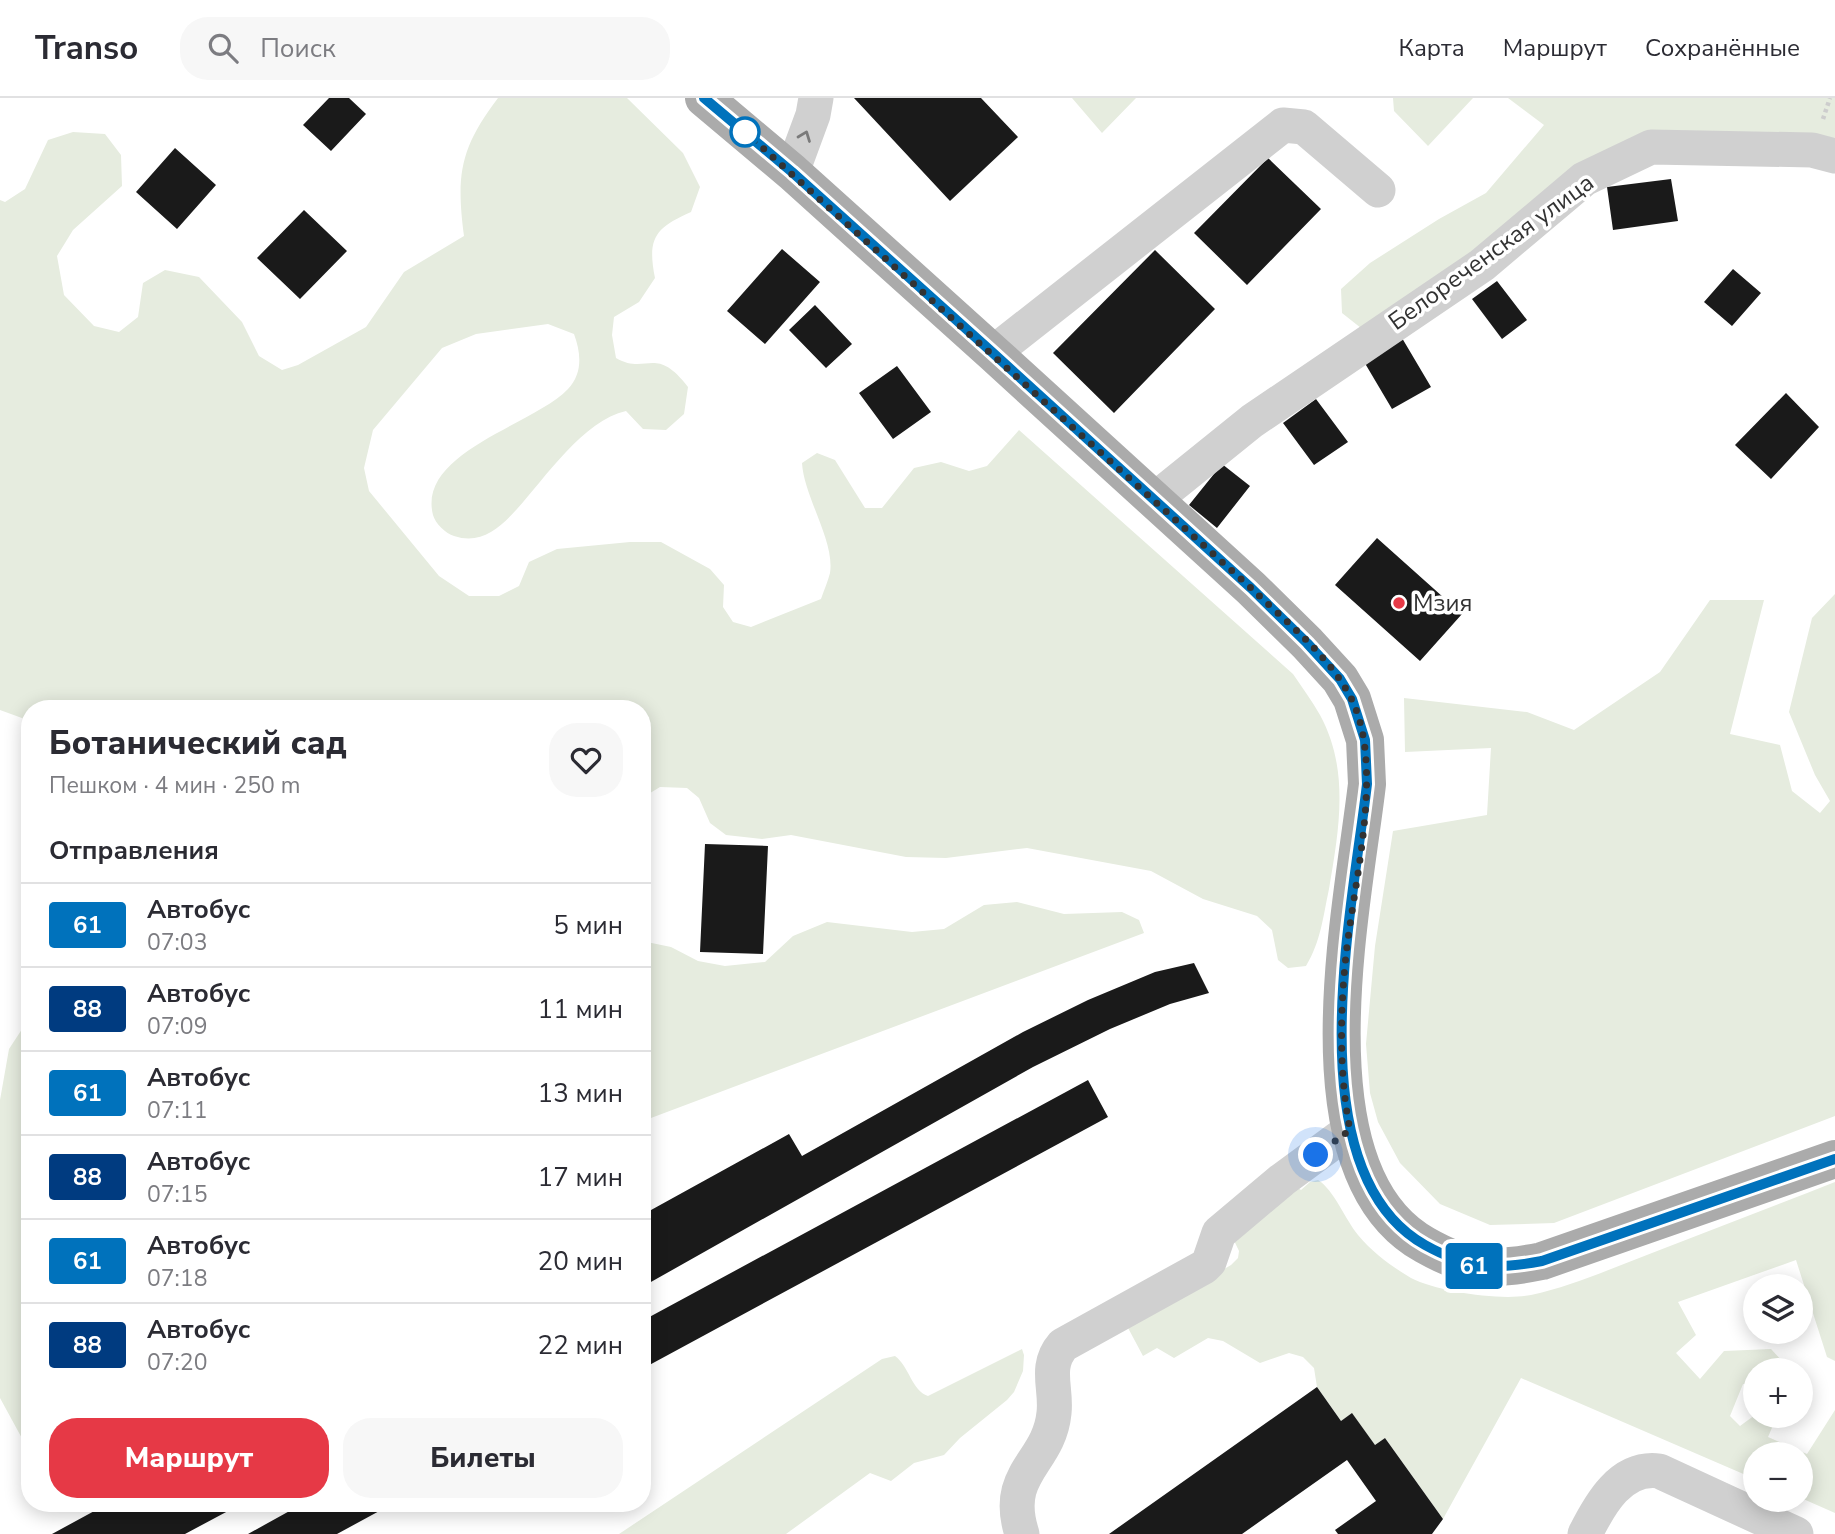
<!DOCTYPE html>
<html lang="ru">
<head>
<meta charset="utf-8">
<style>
  body { margin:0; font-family:"Nunito Sans",sans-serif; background:#f7f7f7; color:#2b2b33; height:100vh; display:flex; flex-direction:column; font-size:26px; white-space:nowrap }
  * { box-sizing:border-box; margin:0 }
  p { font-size:23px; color:#7c7c81 }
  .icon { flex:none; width:38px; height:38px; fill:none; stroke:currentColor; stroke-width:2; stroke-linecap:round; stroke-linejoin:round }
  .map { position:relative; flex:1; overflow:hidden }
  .side { position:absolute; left:21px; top:602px; width:630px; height:812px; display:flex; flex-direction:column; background:#fff; border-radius:28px; box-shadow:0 4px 18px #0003 }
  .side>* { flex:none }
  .badge { padding:0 14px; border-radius:5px; font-size:24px; line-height:46px }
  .buttons { position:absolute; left:1743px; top:1176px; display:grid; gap:14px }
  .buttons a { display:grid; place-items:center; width:70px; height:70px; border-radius:50%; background:#fff; box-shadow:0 4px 18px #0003; font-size:35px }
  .you { position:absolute; width:35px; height:35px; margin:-18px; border:5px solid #fff; border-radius:50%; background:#1a73e8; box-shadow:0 0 0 10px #1a73e833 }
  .map>.badge { position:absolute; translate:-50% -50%; box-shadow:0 0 0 4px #fff }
  h2 { padding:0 28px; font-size:26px; line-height:63px }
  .round { display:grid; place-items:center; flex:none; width:74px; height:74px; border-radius:28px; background:#f7f7f7 }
  .overview { display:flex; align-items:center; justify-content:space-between; height:119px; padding:0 28px }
  h1 { font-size:33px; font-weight:800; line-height:52px }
  .primary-button { display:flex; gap:14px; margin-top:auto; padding:14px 28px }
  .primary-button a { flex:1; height:80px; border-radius:28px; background:#e63946; color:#fff; font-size:28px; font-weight:800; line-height:80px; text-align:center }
  .primary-button a+a { background:#f7f7f7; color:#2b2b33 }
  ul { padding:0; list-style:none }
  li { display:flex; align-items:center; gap:21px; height:84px; padding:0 28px; border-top:2px solid #e1e1e2 }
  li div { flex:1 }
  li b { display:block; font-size:26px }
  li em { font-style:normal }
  li .badge { min-width:77px; font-weight:700; text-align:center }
  header { display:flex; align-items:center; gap:42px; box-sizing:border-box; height:98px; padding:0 35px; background:#fff; border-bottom:2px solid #e1e1e2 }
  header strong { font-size:33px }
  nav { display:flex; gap:38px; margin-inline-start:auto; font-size:24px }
  .search { width:490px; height:63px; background:#f7f7f7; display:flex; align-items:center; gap:18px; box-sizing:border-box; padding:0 24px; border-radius:28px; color:#7c7c81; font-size:26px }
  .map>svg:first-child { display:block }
  .green { fill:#e6ecdf }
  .building { fill:#1a1a1a }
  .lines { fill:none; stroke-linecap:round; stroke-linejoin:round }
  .path { stroke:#cdcdcd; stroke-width:4.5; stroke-dasharray:3.5 3.5; stroke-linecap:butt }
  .minor { stroke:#d0d0d0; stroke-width:35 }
  .major { stroke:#ababab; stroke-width:38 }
  .oneway { stroke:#7a7a7a }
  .line-casing { stroke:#fff; stroke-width:16 }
  .line { stroke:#0072bc; stroke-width:10 }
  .walk { stroke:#333; stroke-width:7; stroke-dasharray:0 12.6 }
  .stop-dot { fill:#fff; stroke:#0072bc; stroke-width:3.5 }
  .poi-dot { fill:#e63946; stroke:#fff; stroke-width:2.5 }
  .labels { text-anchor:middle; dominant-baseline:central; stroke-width:7; stroke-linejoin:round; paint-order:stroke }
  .street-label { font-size:24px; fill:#333; stroke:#fff }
  .poi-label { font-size:24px; fill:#333; stroke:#fff; text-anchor:start }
</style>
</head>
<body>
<header>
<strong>Transo</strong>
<div class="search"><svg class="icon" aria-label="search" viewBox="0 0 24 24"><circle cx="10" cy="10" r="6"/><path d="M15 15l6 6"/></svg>Поиск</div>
<nav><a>Карта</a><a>Маршрут</a><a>Сохранённые</a></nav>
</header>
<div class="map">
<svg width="1835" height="1436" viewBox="0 0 1835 1436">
  <rect width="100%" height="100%" fill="#fff"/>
  <path class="green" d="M498,0H627L683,55L700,89L691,114C655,130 647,140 655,180L639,204L614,219L612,237L616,260C647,278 655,246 688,289L684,316L666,332L643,331L626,313C584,322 545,380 517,411C500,430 481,447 454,438C446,436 435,425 433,417C417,354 534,327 568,291C583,275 581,255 574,236L548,226L476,236L442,250L373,332L364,370L369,393L439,478L469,498H499L519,488L529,464L557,451L630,444H661L710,471L724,487L723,509L733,524L751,529L821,501C824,492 828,483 830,475C835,443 804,399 802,365L817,355L835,362L865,410H882L914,370L941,364L969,373L987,368L1019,332L1293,576C1302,589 1312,603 1320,617C1350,672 1339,732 1329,791C1323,819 1321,843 1306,868L1288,870L1278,862L1272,832L1257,818L1203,801L1151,773L1027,750L946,760L906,759L791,737L762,741L726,737L710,725L699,700L687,690L660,689L642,700V611H30V623L0,612V102L5,104L25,91L48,42L73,34L105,36L121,57L122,88L73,132L57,158L64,197L94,228L119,234L138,219L143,185L165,172L199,179L242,224L259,258L282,272L298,267L366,229L404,174L464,138C456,77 460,50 498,0Z
    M1072,0H1136L1102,35Z
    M1393,0H1473L1428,48L1394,13Z
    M1508,0H1835V49L1649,43L1366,234L1342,215L1341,191L1370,165L1439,121L1486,95L1544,27Z
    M1835,496V1018L1554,1125L1490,1127L1440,1106L1400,1065L1378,1024L1370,995L1366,946L1375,848L1393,733L1487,717L1491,650L1405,654L1404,600L1527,614L1574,632L1660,574L1710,502H1764L1730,636L1780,647L1792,693L1820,715L1830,703L1815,677L1789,614L1812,520Z
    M1017,804L1064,816L1122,814L1139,822L1144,835L643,1023L642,843L671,849L698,863L725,868L765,864L793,838L827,824L912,834L944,831L984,807Z
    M30,919V1346L24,1344L0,1300V1002L9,951Z
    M1318,1082C1334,1092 1345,1121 1358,1137C1373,1155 1391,1168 1411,1180C1438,1194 1502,1203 1531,1197C1573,1188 1612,1170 1652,1155C1713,1131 1774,1108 1835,1084V1263L1827,1259L1796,1162L1678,1204L1696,1237L1676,1255L1700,1281L1724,1253L1771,1251L1785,1266L1780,1272H1755V1286H1743L1730,1318L1740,1328L1755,1317L1777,1318L1768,1339L1807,1356L1835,1312V1415L1801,1400V1356H1755V1381L1521,1280L1443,1421L1385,1340L1375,1347L1352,1316L1341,1323L1317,1289L1314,1270L1303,1259L1289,1255L1260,1265L1223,1243L1208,1240L1174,1260L1157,1250L1143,1258L1127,1228L1231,1167L1238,1160L1239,1153L1229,1132L1297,1089L1301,1092L1310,1084Z
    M1022,1251L1024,1257L1023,1273L1014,1294L1007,1302L960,1340L944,1357L914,1365L891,1383L870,1375L786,1436H619L882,1261L895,1258C909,1268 912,1293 928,1298Z"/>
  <path class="building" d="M329,0H349L366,16L331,53L303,27Z
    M854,0H981L1018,39L950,103Z
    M175,50L216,87L177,131L136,94Z
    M1268,60L1321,111L1247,187L1194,135Z
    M1671,81L1678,123L1613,132L1607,89Z
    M304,112L347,153L300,201L257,160Z
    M782,151L820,184L765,246L727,213Z
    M1155,152L1215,211L1114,315L1053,255Z
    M1733,171L1761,195L1732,228L1704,204Z
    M1497,183L1527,222L1502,241L1472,201Z
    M815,207L852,246L826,270L789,232Z
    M1402,240L1431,289L1392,311L1363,262Z
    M897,268L931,314L893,341L859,295Z
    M1786,295L1819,329L1771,381L1735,347Z
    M1316,301L1348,344L1314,367L1283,325Z
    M1222,366L1250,388L1217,430L1189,407Z
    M1377,440L1462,516L1420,563L1335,487Z
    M705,746L768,748L763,856L700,854Z
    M1194,865L1209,895L1170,906L1110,931L1033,969L642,1189V1117L789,1036L802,1058L1023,934L1088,902L1155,874Z
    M1088,982L1108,1019L642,1271V1223Z
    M1317,1289L1341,1323L1352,1315L1375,1347L1385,1340L1443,1421L1432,1436H1338L1335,1432L1376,1403L1347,1362L1242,1436H1109Z
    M109,1405H243L185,1436H52Z
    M304,1405H394L337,1436H248Z"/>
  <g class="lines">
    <path class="path" d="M1823,21L1830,0"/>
    <path class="minor" d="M792,74L813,17L816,0
      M993,255L1283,27L1304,29L1378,92
      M1154,402L1252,323L1482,167L1584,81L1651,49L1812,52L1835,58
      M1022,1436C1002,1374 1049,1366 1054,1315C1057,1290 1044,1269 1063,1247L1204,1169L1209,1164L1219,1135L1282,1082L1350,1032
      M1585,1436C1600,1406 1621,1368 1659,1373L1796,1436"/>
    <path class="major" d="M704,0L792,74L993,255L1251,490L1307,545L1340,581L1352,601L1365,642L1367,686C1353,808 1294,1074 1425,1147C1469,1172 1493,1173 1542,1163L1835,1061"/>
  </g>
  <defs><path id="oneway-chevron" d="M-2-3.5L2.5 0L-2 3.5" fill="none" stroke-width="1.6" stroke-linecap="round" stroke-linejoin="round" transform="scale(1.75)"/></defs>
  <use class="oneway" href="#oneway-chevron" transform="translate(805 38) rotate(-69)"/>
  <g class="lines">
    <g class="line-casing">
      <path id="line" d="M704,0L792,74L993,255L1251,490L1307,545L1340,581L1352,601L1365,642L1367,686C1353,809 1294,1073 1425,1147C1468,1171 1495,1172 1542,1163L1835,1061"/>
    </g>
    <use href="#line" class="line"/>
    <path class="walk" d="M745,34L1251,490C1285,523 1329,557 1351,600C1385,667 1354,783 1346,857C1340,914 1339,976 1350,1032L1316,1057"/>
  </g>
  <circle class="stop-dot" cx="745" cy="34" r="14"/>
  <circle class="poi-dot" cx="1399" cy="505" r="7"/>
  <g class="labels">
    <g class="street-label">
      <text transform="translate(1491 154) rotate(-36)">Белореченская улица</text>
    </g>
    <g class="poi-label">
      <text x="1413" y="505">Мзия</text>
    </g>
  </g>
</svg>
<div class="buttons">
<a><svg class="icon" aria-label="layers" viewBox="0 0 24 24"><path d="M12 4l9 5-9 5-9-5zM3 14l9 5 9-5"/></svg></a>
<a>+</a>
<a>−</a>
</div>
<div class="you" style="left:1316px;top:1057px"></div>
<b class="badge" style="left:1474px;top:1168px;background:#0072bc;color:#fff">61</b>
<section class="side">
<div class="overview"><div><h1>Ботанический сад</h1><p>Пешком · 4 мин · 250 m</p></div><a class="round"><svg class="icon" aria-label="heart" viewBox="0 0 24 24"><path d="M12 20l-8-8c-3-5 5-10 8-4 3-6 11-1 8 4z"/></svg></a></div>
<h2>Отправления</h2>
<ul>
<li><span class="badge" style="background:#0072bc;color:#fff">61</span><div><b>Автобус</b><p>07:03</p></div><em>5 мин</em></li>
<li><span class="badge" style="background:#003b80;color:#fff">88</span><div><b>Автобус</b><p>07:09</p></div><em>11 мин</em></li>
<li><span class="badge" style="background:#0072bc;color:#fff">61</span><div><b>Автобус</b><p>07:11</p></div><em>13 мин</em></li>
<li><span class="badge" style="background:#003b80;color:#fff">88</span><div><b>Автобус</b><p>07:15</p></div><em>17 мин</em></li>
<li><span class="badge" style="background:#0072bc;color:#fff">61</span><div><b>Автобус</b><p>07:18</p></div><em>20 мин</em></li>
<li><span class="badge" style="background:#003b80;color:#fff">88</span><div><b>Автобус</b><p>07:20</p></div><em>22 мин</em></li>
</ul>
<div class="primary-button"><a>Маршрут</a><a>Билеты</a></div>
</section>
</div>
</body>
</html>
